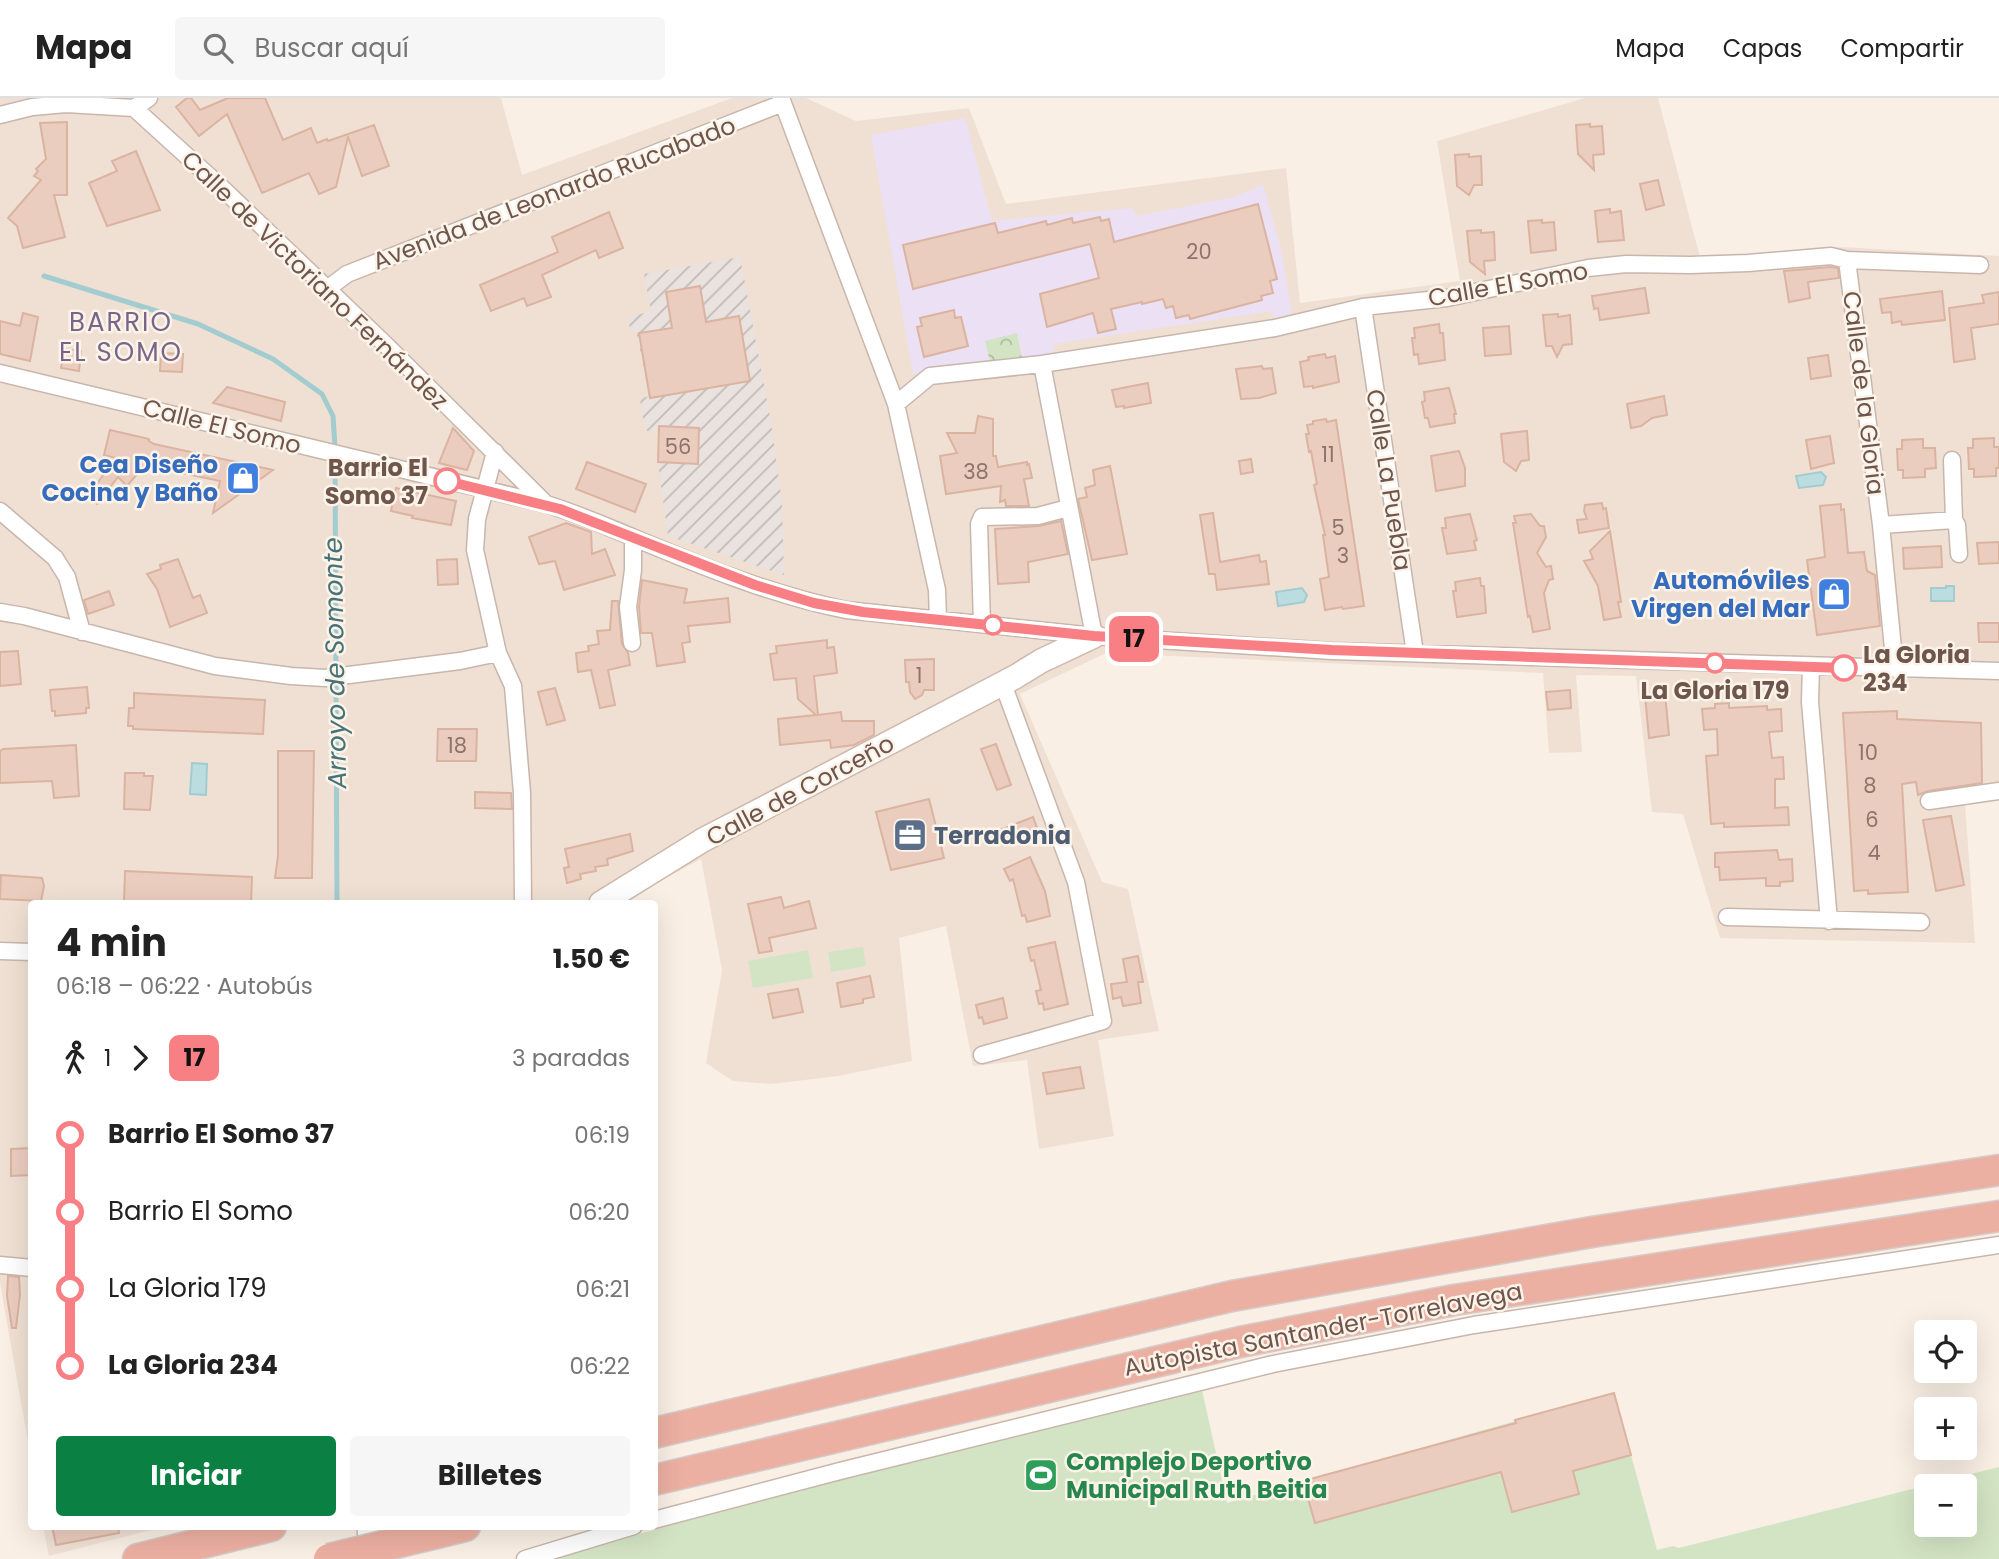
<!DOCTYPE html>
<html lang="es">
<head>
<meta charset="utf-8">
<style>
  body { margin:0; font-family:Poppins,sans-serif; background:#f6f6f6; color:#222; height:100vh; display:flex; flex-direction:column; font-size:26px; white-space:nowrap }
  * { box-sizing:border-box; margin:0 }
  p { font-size:23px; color:#767676 }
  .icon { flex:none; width:38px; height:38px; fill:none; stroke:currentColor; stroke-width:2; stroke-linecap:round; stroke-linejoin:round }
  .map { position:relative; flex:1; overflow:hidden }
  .sheet { position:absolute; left:28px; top:802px; width:630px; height:630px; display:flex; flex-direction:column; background:#fff; border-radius:7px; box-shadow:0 7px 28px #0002 }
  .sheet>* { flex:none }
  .badge { padding:0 14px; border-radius:10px; font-size:24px; line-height:46px }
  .controls { position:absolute; left:1914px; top:1222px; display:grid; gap:14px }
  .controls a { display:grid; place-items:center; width:63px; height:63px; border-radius:7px; background:#fff; box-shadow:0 7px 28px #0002; font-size:35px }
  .map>.badge { position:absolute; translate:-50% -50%; box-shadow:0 0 0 4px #fff }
  .legs { display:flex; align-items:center; gap:10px; height:77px; padding:0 28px; font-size:23px }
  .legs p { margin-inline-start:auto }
  .overview { display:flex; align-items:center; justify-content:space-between; height:119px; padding:0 28px }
  h1 { font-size:38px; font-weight:700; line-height:52px }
  .primary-button { display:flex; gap:14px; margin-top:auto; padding:14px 28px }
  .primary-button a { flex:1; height:80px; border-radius:7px; background:#0b8043; color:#fff; font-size:28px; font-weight:700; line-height:80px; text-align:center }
  .primary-button a+a { background:#f6f6f6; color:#222 }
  ul { padding:0 28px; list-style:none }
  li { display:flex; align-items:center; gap:24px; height:77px; font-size:26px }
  li i { display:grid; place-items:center; width:10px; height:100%; margin:0 9px; background:currentColor }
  li i::after { content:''; width:18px; height:18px; margin:-9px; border:5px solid; border-radius:50%; background:#fff }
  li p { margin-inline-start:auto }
  li:first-child i { background:linear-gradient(#0000 50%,currentColor 0) }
  li:last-child i { background:linear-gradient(currentColor 50%,#0000 0) }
  header { display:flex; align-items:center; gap:42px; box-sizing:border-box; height:98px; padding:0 35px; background:#fff; border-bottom:2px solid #e0e0e0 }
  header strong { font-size:33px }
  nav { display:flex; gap:38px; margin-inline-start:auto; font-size:24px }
  .search { width:490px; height:63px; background:#f6f6f6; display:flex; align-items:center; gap:18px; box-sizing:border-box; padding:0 24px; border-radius:7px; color:#767676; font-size:26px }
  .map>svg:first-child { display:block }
  .residential { fill:#efe0d3 }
  .industrial { fill:url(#industrial-furrows) }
  .education { fill:#ece0f5 }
  .forest { fill:url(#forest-crowns) }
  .garden { fill:#d3e4c4; fill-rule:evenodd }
  .water { fill:#bbdde0; stroke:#a2ccd0; stroke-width:2 }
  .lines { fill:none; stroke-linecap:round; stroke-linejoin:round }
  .stream { stroke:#a2ccd0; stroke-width:5 }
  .building { fill:#ebcdbf; stroke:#dbb3a1; stroke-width:2 }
  .street-casing { stroke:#c8b6ac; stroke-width:19 }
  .secondary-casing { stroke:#cdb8ac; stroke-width:26 }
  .highway-casing { stroke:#d4ccca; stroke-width:33 }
  .street { stroke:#fff; stroke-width:16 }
  .secondary { stroke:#fff; stroke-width:23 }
  .highway { stroke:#ecb0a2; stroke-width:30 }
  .highway-bridge-casing { stroke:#d4ccca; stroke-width:33; stroke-linecap:butt }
  .highway-bridge { stroke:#ecb0a2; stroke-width:30 }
  .line-1-casing { stroke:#fff; stroke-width:16 }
  .line-1 { stroke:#f88084; stroke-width:10 }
  .stop-1-dot { fill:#fff; stroke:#f88084; stroke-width:3.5 }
  .labels { text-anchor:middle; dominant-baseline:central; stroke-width:5; stroke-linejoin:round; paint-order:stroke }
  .number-label { font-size:21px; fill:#8d746a }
  .street-label { font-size:24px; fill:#6e564d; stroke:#fcf3e9 }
  .shop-label { font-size:24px; font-weight:bold; fill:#366cbe; stroke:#fcf3e9; text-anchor:end }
  .stop-label { font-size:24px; font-weight:bold; fill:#6e564d; stroke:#fcf3e9; text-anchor:end }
  .service-label { font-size:24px; font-weight:bold; fill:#4e5e75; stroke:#fcf3e9; text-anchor:start }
  .leisure-label { font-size:24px; font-weight:bold; fill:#27864d; stroke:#fcf3e9; text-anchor:start }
  .neighbourhood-label { font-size:26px; letter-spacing:2px; fill:#7a658a; stroke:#fcf3e9 }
  .water-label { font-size:26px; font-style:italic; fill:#477378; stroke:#fcf3e9 }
</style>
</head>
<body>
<header>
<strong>Mapa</strong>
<div class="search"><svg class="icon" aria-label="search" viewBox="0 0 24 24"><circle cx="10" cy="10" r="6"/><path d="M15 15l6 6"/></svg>Buscar aquí</div>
<nav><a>Mapa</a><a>Capas</a><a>Compartir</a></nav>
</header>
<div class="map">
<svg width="1999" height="1461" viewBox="0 0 1999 1461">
  <defs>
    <pattern id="industrial-furrows" width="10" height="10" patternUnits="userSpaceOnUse" patternTransform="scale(1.75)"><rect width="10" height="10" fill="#e9e2de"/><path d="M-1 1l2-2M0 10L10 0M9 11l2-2" fill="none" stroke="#c1bab6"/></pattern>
    <pattern id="forest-crowns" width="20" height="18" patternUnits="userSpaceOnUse" patternTransform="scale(1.75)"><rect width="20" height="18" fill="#d3e4c4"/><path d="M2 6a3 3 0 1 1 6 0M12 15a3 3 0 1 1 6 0" fill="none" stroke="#afbca1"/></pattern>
  </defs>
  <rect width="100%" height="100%" fill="#f9efe4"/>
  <path class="residential" d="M0,0H501L522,77L732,0H806L856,23L969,10L1006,106L1286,70L1300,205L1460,183L1437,43L1585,0H1658L1701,163L1842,149L1999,158V699L1965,705L1975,845L1720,840L1683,716L1652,714L1636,578L1576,577L1582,654L1549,655L1543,575L1106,555L1020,596L1102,784L1128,791L1159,933L1098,942L1114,1038L1039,1051L1027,962L973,968L946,828L899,840L912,963L838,978L771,986L733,983L706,965L722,872L701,761L628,800L623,805H32L31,1361L0,1185Z
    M43,1428H166L49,1458Z"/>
  <path class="industrial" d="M740,159L771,324L782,404L784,477L668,438L658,364L659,332L647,333L644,327L640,301L649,298L636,232L631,233L627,220L651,213L644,176Z"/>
  <path class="education" d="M965,20L992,123L1133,110L1136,118L1230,100L1263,87L1281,150L1292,215L1274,220L1272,213L1053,246L1054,255L913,276L871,37Z"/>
  <path class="forest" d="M1017,235L1022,260L990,264L985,243Z"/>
  <path class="garden" d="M863,849L866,868L831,874L828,854Z
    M808,852L813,880L753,890L748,863Z
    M1202,1292L1227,1405L1614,1295L1657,1452L1673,1448L1679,1450L1999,1369V1461H549C766,1400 983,1344 1202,1292ZM1927,1388H1965V1426H1927Z"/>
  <path class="water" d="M1821,374L1826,379L1823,387L1799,390L1796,378Z
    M1946,488H1954V503H1931V490H1946Z
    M1302,490L1307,497L1304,504L1278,508L1276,494Z
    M192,665L207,666L206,697L190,696Z"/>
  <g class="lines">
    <path class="stream" d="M44,178L198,226L273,261L322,296L333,318L335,349L337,805"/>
  </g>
  <path class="building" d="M187,0H191L200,12L228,0H265L283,42L311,30L317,45L327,41L328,43L374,27L389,68L362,78L348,39L336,89L319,96L309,75L262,95L227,16L199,38L176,9Z
    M67,24V97H54L65,139L23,150L17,128L8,120L41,82L34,78L38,73L36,71L46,61L40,25Z
    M1590,26V29L1602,28L1604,56L1593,57L1594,72L1578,56L1576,27Z
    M136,53L160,112L107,128L89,85L117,73L112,63Z
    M1469,56V59L1481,58L1482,87H1474L1469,97L1457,88L1455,57Z
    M1658,82L1664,107L1646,112L1640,86Z
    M1258,106L1277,181L1270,183L1273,195L1261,198L1262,202L1190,221L1189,217L1176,220L1173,208L1166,210L1163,201L1142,206V204L1111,211L1116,231L1098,235L1093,215L1047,229L1040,196L1099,180L1090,146L913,191L903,147L995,125L998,135L1046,123L1047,127L1072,120L1073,125L1100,119L1101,123L1109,121L1114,144Z
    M1610,111V115L1621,113L1624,142L1598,144L1595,113Z
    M609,114L623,150L599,160L596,152L542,177L551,199L527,208L524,200L491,213L480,187L558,154L552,139Z
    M1542,122V125L1554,124L1556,152L1531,155L1528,123Z
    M1481,132V135L1494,134L1495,162L1484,163L1485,176L1470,164L1467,133Z
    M1830,169L1838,170L1839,180L1808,184L1810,200L1789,204L1784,173Z
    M700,188L706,224L739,218L750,283L650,300L639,235L672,230L666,194Z
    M1645,190L1649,215L1600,222L1598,210L1594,211L1592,198Z
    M1942,193L1945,222L1902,227L1901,223L1892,225L1891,214L1882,215L1880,201Z
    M1999,194V226L1971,230L1975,261L1954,264L1949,210L1984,205L1982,197Z
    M954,212L955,220L961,219L968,248L924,259L917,229L922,228L920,220Z
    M23,215L38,219L30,263L0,256V223L20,228Z
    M1558,216V219L1570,217L1572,246L1563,247L1557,259L1552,248H1546L1543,217Z
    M1439,226L1440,235H1443L1445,262L1419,266L1418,256L1414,257L1412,240H1415L1414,230Z
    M1509,228L1511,256L1485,258L1483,230Z
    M64,251L81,253L79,273L61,270Z
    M161,255L183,256L182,274L160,273Z
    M1325,256L1326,260L1335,258L1339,284L1313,290V288L1304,289L1300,264L1309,262L1308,259Z
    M1828,257L1831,278L1811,281L1808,260Z
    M1262,268L1263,271L1272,270L1276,295L1259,300L1241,301L1236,271Z
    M1148,285L1151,305L1124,310V308L1116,309L1112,292Z
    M227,289L285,304L281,323L213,305Z
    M1449,290L1456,316H1454L1455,325L1430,329L1428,320H1425L1422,304L1425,303L1424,294Z
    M1664,298L1667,317L1652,320L1641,328L1631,330L1627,306Z
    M978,318L993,321V358H996L998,369L1027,364V367L1029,366L1032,380L1024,381L1029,408H1006L1005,402L1000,404L1001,388L946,396L940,358L957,355L947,335H975Z
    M1326,321L1327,324L1336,322L1364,508L1343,511L1342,509L1325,512L1320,481L1329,479L1323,437H1325L1314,387L1317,386L1311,353L1309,354L1306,336H1309L1307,327L1313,326V323Z
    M659,328L699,330L698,366L658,364Z
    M453,330L474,353L467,372L439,365Z
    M110,332L149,341V343L154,346L273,372L213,415L220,383L145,367L127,388L118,379L97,406L87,399L116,360L104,357Z
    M1527,333L1529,362L1521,363L1516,373L1504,364L1501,336Z
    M1830,338L1834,365L1811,371L1806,342Z
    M1994,340V349H1999V370H1996V378L1974,379V371H1969L1968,350H1973V341Z
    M1923,341V350H1935L1936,370L1925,371V379L1903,380V372H1898L1897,351H1902V342Z
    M1459,353L1465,370V388L1436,393L1431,358Z
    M1251,361L1253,374L1241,376L1239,363Z
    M587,364L646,386L635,414L576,391Z
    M1110,368L1127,456L1092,462L1078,401L1087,399L1085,390L1095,387L1093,372Z
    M396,390L456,403L451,427L412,420L413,418L391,413Z
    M1602,405L1603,411L1606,410L1609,430L1579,435L1577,422L1587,421L1584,413L1585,407Z
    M1841,406V412L1844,411L1848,455L1864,454L1867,473L1875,477L1880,528L1817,537L1807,462L1825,459L1820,408Z
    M1213,415L1220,464L1259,457L1260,464L1266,463L1269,486L1217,492L1215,476H1209L1200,417Z
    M1470,416L1477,442L1474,443L1476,452L1447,456L1442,430H1446L1445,420Z
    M1531,416L1540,428H1544L1546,439L1537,455L1546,469L1551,468L1553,481L1549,482L1544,495L1550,531L1533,534L1530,518L1528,519L1513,425H1516L1514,418Z
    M1061,423L1068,456L1028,464L1029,484L998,486L995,431L1039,428Z
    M566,425L591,434L592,456L605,451L615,477L564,492L555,463L539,466L529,439Z
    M1610,433L1621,504H1618L1621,519L1604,522L1598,488L1584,463L1593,461L1590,453Z
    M1999,444V465L1979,466L1977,445Z
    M1941,448L1942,469L1904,471L1903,450Z
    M178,461L193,500L200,497L207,515L170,529L157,491L147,476L161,471L160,467Z
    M457,461L458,486L438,487L437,462Z
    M1480,480L1481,488H1484L1486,515L1457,519L1453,493H1456L1455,484Z
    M642,482L687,491L684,505L728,500L730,524L688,528L690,544L682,545L685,564L657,568L652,535H641L639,509Z
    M109,493L114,507L88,516L84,502Z
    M612,503H618L622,546L628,555L630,567L608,572L615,607L600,610L591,572L578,574L576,555L589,553L588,548L599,546L597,533L610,532Z
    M1978,525H1999V544H1979Z
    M827,542V550L834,549L837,575L814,578L818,617L841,614L842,623H874V637L854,647L831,650L830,642L780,647L778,621L816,617L798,601L796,580L774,582L770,556L777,555L776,548Z
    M18,553L21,586L0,588V554Z
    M934,561V592H924L922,597L915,601L910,594L909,584H906L905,562Z
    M87,589L89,610H86V615L55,618V613H52L50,592Z
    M555,590L565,622L547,627L538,594Z
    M1570,592L1571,610L1548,612L1546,594Z
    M134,595L265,602L263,636L133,631V628H128L129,610H134Z
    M1665,596L1669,637L1649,640L1645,598Z
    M1729,605V610L1767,608V612L1781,611L1782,633L1769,634L1772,660L1783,659L1784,681H1775V710L1788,709L1789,727L1724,729V725L1711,726L1706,658L1718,657L1717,631L1704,632L1702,611L1715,610V606Z
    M1897,613V621L1981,625L1982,685L1928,693L1918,697L1916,684L1902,686L1908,794L1868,796V792L1854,793L1843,615Z
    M438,631H477L476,663H437Z
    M996,646L1011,687L997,692L981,651Z
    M76,647L79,698L54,700L52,683L0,685V653L3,651Z
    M278,653H314L312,780H275L278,758Z
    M125,675H144V678H153L150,712L124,711Z
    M475,694L511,695L512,711L475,710Z
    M929,701L944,760L891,772L876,714Z
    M1951,718L1964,787L1936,793L1923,722Z
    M1033,719L1037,730L996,747L992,735Z
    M630,736L633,753L607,761L608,767L595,769L596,773L580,776L581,781L567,785L564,770L569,769L565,751Z
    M1777,752L1779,762L1792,761L1793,783L1780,784V788H1766V780L1720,782L1719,769H1715V755Z
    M1030,759L1045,793L1050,818L1027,824L1025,817L1022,818L1013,781L1010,783L1004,771Z
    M125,773L252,779L251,805H124Z
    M1,777L42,780L44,788L41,803L0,801Z
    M781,799L784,810L809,803L816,830L769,840L772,853L759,855L748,806Z
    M1055,844L1068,906L1044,912L1043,905L1039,906L1036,893L1041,892L1034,862L1031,863L1028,850Z
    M1138,858L1143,884H1138L1141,905L1123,908L1121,899L1113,901L1111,886L1127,884L1123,861Z
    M870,878L874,899L863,901V905L841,909L837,885Z
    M798,891L803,914L773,920L768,896Z
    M1003,900L1007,920L984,926L982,919L979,920L976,907Z
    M1080,969L1084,990L1047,996L1043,975Z
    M32,1050V1077L11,1078V1051Z
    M8,1178L19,1179L20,1196L16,1230H12L7,1198Z
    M1614,1295L1631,1357L1573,1373L1579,1396L1512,1414L1501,1374L1315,1425L1303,1383L1516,1325L1515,1322Z
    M52,1428H118L119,1435L56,1447Z"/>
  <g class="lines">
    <g class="street-casing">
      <path id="street" d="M781,0L896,306L937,492L938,521
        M134,10L149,0
        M0,17L32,9L66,6L134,10L221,89L385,246L546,406
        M1847,162L1881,427L1895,571
        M327,191L347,176L783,5
        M1363,209L1415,555
        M1042,266L1094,538
        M0,275L546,406C576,415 603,427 632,439C701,468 772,497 846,512L1094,538L1332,553L1999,573
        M896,306L930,278L1042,266L1275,230L1363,209L1447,200L1588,170L1626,166L1690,167L1748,165L1831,158L1847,162L1980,167
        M495,354L477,421L475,452L498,555L513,588L522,695L523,805
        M1952,362L1954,422L1957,427L1959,456
        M0,413L55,460L67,479L82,534
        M1881,427L1954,422
        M0,514L24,518L215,568L291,578L325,580L460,563L498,555
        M982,526L979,426L982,419L1038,418L1068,410
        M632,545L628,509L633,472V440
        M1811,568L1810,604L1829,823
        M1929,703L1999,693
        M1727,819L1921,824
        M0,853L32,854
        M982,957L1103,923L1076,784L1003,586
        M0,1167L32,1170
        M654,1422L840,1373L1273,1266L1474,1227L1999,1147
        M525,1461L634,1428"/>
    </g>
    <g class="secondary-casing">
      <path id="secondary" d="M601,805L703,742L1015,579L1041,563L1094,538
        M369,1428L371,1461"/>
    </g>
    <g class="highway-casing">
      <path id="highway" d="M654,1335L1232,1198L1592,1134L1999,1072
        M654,1382L1240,1244L1454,1202L1999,1118
        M437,1435L465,1428
        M138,1461L271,1428"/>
    </g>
    <use href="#street" class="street"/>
    <use href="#secondary" class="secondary"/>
    <use href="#highway" class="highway"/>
    <g class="highway-bridge-casing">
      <path id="highway-bridge" d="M329,1461L437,1435"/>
    </g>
    <use href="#highway-bridge" class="highway-bridge"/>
  </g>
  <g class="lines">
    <g class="line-1-casing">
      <path id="line-1" d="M447,383L560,411L755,487L814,505L863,514L1094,538L1332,552L1844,570"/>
    </g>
    <use href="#line-1" class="line-1"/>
  </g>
  <defs>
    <g id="shop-square" transform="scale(1.75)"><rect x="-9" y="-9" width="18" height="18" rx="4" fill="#3f7fe0" stroke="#fcf3e9"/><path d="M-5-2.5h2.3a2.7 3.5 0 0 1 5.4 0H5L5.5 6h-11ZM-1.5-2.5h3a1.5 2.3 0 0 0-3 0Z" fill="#fff"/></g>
    <g id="office-square" transform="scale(1.75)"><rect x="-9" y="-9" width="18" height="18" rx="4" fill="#5c6f8a" stroke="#fcf3e9"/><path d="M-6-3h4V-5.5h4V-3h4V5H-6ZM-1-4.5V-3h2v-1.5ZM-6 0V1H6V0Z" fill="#fff"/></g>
    <g id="stadium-square" transform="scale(1.75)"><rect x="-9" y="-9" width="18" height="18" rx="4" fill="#2e9e5b" stroke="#fcf3e9"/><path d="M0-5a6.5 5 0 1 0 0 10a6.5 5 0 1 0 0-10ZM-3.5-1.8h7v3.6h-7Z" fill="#fff"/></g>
  </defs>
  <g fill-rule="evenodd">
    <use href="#shop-square" x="243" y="380"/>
    <use href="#shop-square" x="1834" y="496"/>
    <use href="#office-square" x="910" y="737"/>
    <use href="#stadium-square" x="1041" y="1377"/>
  </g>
  <g class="stop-1-dot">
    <circle cx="447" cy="383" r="12"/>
    <circle cx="993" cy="527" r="9"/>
    <circle cx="1715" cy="565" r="9"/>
    <circle cx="1844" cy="570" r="12"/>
  </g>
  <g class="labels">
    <g class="number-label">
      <text x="1199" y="153">20</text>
      <text x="678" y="348">56</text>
      <text x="1328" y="356">11</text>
      <text x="976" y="373">38</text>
      <text x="1338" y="429">5</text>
      <text x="1343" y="457">3</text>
      <text x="919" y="577">1</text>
      <text x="457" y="647">18</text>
      <text x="1868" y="654">10</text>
      <text x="1870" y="687">8</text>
      <text x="1872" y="721">6</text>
      <text x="1874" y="754">4</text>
    </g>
    <g class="street-label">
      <text transform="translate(554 95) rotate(-21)">Avenida de Leonardo Rucabado</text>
      <text transform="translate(315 182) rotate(44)">Calle de Victoriano Fernández</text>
      <text transform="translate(1508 186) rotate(-10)">Calle El Somo</text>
      <text transform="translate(1864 295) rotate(83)">Calle de la Gloria</text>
      <text transform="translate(222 328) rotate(14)">Calle El Somo</text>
      <text transform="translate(1389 382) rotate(81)">Calle La Puebla</text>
      <text transform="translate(800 692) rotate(-28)">Calle de Corceño</text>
      <text transform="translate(1323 1231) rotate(-11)">Autopista Santander-Torrelavega</text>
    </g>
    <g class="shop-label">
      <text x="218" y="366">Cea Diseño<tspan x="218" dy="28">Cocina y Baño</tspan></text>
      <text x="1810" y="482">Automóviles<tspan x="1810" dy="28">Virgen del Mar</tspan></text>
    </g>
    <g class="stop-label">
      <text x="428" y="369">Barrio El<tspan x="428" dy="28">Somo 37</tspan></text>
      <text x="1863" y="556" text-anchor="start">La Gloria<tspan x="1863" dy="28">234</tspan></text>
      <text x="1715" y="592" text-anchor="middle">La Gloria 179</text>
    </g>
    <g class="service-label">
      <text x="934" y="737">Terradonia</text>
    </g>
    <g class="leisure-label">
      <text x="1066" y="1363">Complejo Deportivo<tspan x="1066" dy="28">Municipal Ruth Beitia</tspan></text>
    </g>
    <g class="neighbourhood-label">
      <text x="121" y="224">BARRIO<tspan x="121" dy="30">EL SOMO</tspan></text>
    </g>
    <g class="water-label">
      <text transform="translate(335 565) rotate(-91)">Arroyo de Somonte</text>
    </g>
  </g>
</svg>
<div class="controls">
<a><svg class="icon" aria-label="locate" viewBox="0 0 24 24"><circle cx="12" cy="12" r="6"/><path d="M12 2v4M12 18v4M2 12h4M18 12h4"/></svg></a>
<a>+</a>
<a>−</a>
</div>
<b class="badge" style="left:1134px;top:541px;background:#f88084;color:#111">17</b>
<section class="sheet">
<div class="overview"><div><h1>4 min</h1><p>06:18 – 06:22 · Autobús</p></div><b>1.50 €</b></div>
<div class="legs"><svg class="icon" aria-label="walk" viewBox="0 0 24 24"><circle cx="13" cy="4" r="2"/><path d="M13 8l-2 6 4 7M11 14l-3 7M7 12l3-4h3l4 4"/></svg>1<svg class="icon" aria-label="forward" viewBox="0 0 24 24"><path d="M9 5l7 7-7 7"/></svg><b class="badge" style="background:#f88084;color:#111">17</b><p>3 paradas</p></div>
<ul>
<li><i style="color:#f88084"></i><b>Barrio El Somo 37</b><p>06:19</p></li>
<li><i style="color:#f88084"></i><span>Barrio El Somo</span><p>06:20</p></li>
<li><i style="color:#f88084"></i><span>La Gloria 179</span><p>06:21</p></li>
<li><i style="color:#f88084"></i><b>La Gloria 234</b><p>06:22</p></li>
</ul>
<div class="primary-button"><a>Iniciar</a><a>Billetes</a></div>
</section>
</div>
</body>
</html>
